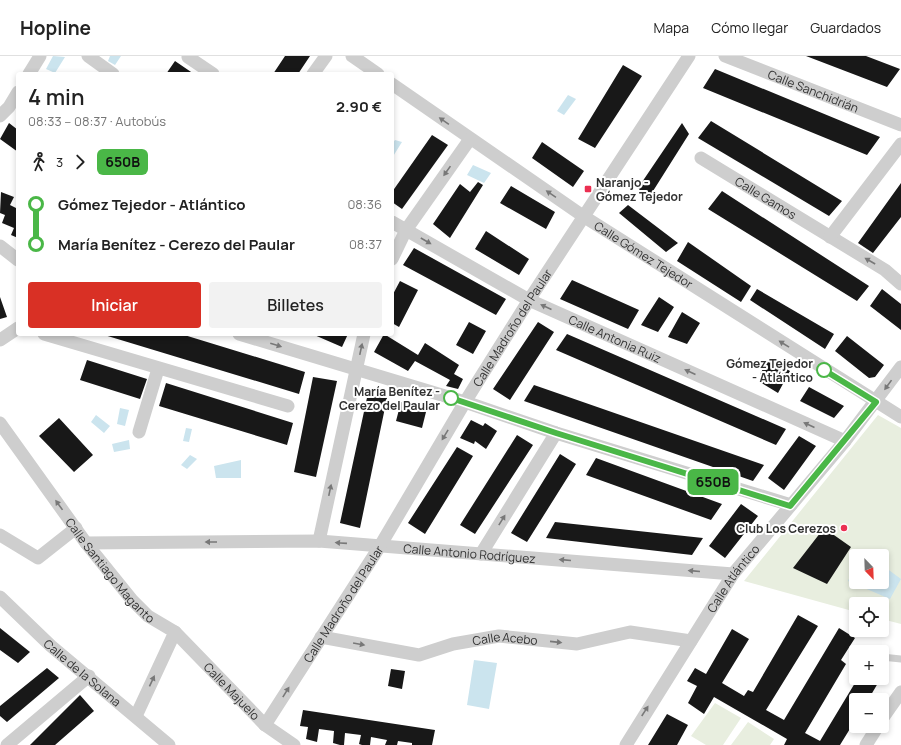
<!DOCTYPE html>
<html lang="es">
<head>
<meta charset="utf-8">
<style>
  body { margin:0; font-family:Manrope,sans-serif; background:#f2f2f2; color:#222; height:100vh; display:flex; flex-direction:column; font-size:15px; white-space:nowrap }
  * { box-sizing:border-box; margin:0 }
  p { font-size:13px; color:#767676 }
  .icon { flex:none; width:22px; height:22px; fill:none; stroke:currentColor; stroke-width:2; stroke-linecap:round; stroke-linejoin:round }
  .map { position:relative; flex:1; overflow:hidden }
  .sheet { position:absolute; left:16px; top:16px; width:378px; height:264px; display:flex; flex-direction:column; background:#fff; border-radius:4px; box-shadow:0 2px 6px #0003 }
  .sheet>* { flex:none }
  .badge { padding:0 8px; border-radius:6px; font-size:14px; line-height:26px }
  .needle { width:26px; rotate:157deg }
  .tools { position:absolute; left:849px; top:493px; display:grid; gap:8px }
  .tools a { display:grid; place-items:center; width:40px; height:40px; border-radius:4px; background:#fff; box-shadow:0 2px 6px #0003; font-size:20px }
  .map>.badge { position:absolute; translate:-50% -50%; box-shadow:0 0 0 2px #fff }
  .legs { display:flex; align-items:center; gap:6px; height:44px; padding:0 12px; font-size:13px }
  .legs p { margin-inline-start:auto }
  .head { display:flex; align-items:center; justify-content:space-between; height:68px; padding:0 12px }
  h1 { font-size:22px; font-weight:600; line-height:30px }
  .primary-button { display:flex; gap:8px; margin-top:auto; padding:8px 12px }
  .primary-button a { flex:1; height:46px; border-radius:4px; background:#d93025; color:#fff; font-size:16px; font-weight:600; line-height:46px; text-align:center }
  .primary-button a+a { background:#f2f2f2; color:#222 }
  ul { padding:0 12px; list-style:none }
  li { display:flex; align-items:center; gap:14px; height:40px; font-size:15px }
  li i { display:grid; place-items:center; width:6px; height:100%; margin:0 5px; background:currentColor }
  li i::after { content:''; width:10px; height:10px; margin:-5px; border:3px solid; border-radius:50%; background:#fff }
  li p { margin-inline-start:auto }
  li:first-child i { background:linear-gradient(#0000 50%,currentColor 0) }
  li:last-child i { background:linear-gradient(currentColor 50%,#0000 0) }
  header { display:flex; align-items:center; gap:24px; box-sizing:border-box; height:56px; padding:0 20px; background:#fff; border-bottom:1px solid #e0e0e0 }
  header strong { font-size:19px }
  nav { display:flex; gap:22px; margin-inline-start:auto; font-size:14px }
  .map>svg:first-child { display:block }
  .green { fill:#e8eedf; fill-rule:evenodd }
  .water { fill:#cbe4ee }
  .building { fill:#181818 }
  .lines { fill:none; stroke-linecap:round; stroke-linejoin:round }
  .service { stroke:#cecece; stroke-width:7 }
  .minor { stroke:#cecece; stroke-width:13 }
  .oneway { fill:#787878 }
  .line-1-casing { stroke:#fff; stroke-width:9 }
  .line-1 { stroke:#4ab747; stroke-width:6 }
  .poi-dot { fill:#eb2f51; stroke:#fff; stroke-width:1.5 }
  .stop-1-dot { fill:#fff; stroke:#4ab747; stroke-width:2 }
  .labels { text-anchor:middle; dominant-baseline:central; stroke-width:4; stroke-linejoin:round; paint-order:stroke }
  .street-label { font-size:12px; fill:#313131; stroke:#fff }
  .poi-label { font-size:12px; font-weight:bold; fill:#313131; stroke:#fff; text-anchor:start }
  .stop-label { font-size:12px; font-weight:bold; fill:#313131; stroke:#fff; text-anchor:end }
</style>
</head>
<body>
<header>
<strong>Hopline</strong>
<nav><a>Mapa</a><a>Cómo llegar</a><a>Guardados</a></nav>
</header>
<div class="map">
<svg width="901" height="689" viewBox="0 0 901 689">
  <rect width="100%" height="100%" fill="#fff"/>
  <path class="green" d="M878,359L901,372V568L882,563V548H856V556L744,525ZM856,500H882V526H856Z
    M715,647L741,662L723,689H706L691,680Z
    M748,666L774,683L770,689H731Z"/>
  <path class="water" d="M53,0L65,1L55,17L46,13Z
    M110,0H121L115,9L108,5Z
    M568,39L576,43L564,59L557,55Z
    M395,84L402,86L392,102V88Z
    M473,109L491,117L484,127L467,119Z
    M120,352L129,354L125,370L117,368Z
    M96,359L110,370L104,377L91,366Z
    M186,372L192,373L189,386L183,385Z
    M129,384L130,393L114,396L112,388Z
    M190,399L197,403L187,413L181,409Z
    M241,404V422H216L214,410Z
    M856,507V526H882V509L901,523L890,543L848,525Z
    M474,604L497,607L489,653L467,649Z"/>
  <path class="building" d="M285,0H310L298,18H273Z
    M806,0H866L900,13L887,31Z
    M175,5L194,18H166Z
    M623,9L642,20L595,92L578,83Z
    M715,13L880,81L867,99L703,32Z
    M711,65L842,145L829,160L698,82Z
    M9,67L18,74V96L0,83Z
    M682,67L689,78L648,143L638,132Z
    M432,79L448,89L402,153L392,146V136Z
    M542,86L584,115L573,131L532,102Z
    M478,126L483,129L450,182L433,168L460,128L470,136Z
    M901,127V161L873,197L858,187Z
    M511,130L555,156L546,173L500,147Z
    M722,135L869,230L857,245L708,153Z
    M1,136L14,141L10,149L18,153V182L11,179L14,172L2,167L5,159L0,157Z
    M628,149L678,187L666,196L619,157Z
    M486,175L529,203L519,219L475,193Z
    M688,186L751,230L741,246L677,205Z
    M414,192L506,243L496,259L403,209Z
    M572,224L639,254L628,273L560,243Z
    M400,225L418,234L399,271L392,267V240Z
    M757,233L834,278L825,293L750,244Z
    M882,233L901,248V274L870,250Z
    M0,241L7,261L0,263Z
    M659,241L674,251L658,276L641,269Z
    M682,256L700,267L687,288L668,281Z
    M469,266L486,275L473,298L456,289Z
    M538,266L554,276L510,344L493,333Z
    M101,278H181L305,316L299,338Z
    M312,278H348L342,291Z
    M384,278L418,299L425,287L459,309L454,318L463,323L458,333L446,330L450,324L415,305L408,315L374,296Z
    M567,278L786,373L776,389L556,294Z
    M847,280L884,309L875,321L869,322L835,295Z
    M769,303L790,315L778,337L760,326L764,321L760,318Z
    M87,304L147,323L140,343L80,324Z
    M313,321L337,325L316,421L294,416Z
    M166,327L293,367L287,389L159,350Z
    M534,329L764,409L753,425L524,345Z
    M809,331L844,350L834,362L800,345Z
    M368,337L387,342L360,472L340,467Z
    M401,346L427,352L422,372L396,365Z
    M59,362L93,399L74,416L39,380Z
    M471,364L483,370L485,367L497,375L486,393L475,385L474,388L460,382Z
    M517,379L533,389L475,478L460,469Z
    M799,380L816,390L784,434L768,422Z
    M457,391L473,400L425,478L408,467Z
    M560,398L576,408L527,486L511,477Z
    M596,402L722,448L711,464L586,419Z
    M741,448L758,460L725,502L709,490Z
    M555,466L703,482L692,499L546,482Z
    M824,472L851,491L827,528L793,512Z
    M798,559L818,570L766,654L784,664L839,572L855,582L841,604L846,608L805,677L820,685L858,622H870L878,627L868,644H856V663L840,689H784L787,683L714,641L704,658L688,647L697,630L687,625L695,612L706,618L732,573L749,583L722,627L744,640L748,634L753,636Z
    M0,572L30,596L18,607L0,594Z
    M47,612L59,622L7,666L0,660V650Z
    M391,613L405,615L402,633L388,630Z
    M80,639L94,655L55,689H30Z
    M303,654L435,674L432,689H412V687L398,685L397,689H385L387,684L371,681L370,689H362L359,688L361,679L345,677L344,689H340L333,687L334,675L319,673L317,686L306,683L308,671L300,670Z
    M667,658L688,669L677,689H648Z"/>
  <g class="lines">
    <path class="service" d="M882,601L901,603"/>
    <g class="minor">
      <path d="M88,0L113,18"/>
      <path d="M352,0L378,18"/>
      <path id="s1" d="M725,0L901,69"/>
      <path d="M188,1L213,18"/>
      <path d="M29,18L40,0"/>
      <path d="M313,18L326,0"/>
      <path id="s2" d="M392,28L583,160L901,361"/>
      <path d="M0,60L9,51L18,36"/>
      <path id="s3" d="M701,102L885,214L901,228"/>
      <path id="s4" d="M392,166L529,244L845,385"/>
      <path d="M830,181L901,88"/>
      <path d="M0,190L18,204"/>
      <path d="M392,203L406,174L470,83"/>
      <path d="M44,278L288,350"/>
      <path d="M239,278L465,346L556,377L791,449"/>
      <path d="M0,284L18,272"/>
      <path id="s5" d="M0,367L86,487L132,544L148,560L175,576L136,660"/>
      <path d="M139,376L158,313"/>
      <path d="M0,479L38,502L76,472"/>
      <path d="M319,485L364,278"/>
      <path id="s6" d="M86,487L319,485L733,518"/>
      <path d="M481,498L556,377"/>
      <path id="s7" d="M0,541L51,590L169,689"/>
      <path id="s8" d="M175,576L265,669L294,689"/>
      <path id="s9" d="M321,581L419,599L453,588L499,580L577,588L630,576L691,585"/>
      <path d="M882,663L901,636"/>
      <path id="s10" d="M265,669L380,490L465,346L529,244L689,0"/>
      <path d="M7,689L89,620"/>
      <path id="s11" d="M626,689L733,518L845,385L901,311"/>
      <path d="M866,689L878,670"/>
    </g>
  </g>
  <defs><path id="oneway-solid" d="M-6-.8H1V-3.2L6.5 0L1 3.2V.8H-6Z"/></defs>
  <g class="oneway">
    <use href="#oneway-solid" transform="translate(444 65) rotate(-145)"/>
    <use href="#oneway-solid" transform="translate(447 115) rotate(125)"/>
    <use href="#oneway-solid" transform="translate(551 138) rotate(-146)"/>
    <use href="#oneway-solid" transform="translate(426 185) rotate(30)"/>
    <use href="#oneway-solid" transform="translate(870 205) rotate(-150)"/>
    <use href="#oneway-solid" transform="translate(546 251) rotate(-156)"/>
    <use href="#oneway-solid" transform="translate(784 288) rotate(-148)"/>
    <use href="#oneway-solid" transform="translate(276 289) rotate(17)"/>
    <use href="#oneway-solid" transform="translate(361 293) rotate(-78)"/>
    <use href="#oneway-solid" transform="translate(690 316) rotate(-156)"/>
    <use href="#oneway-solid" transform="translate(888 329) rotate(126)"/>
    <use href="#oneway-solid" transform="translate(809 369) rotate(-156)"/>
    <use href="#oneway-solid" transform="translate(445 379) rotate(121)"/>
    <use href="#oneway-solid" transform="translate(330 434) rotate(-78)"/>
    <use href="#oneway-solid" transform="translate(59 449) rotate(-126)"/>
    <use href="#oneway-solid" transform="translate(502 464) rotate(-58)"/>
    <use href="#oneway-solid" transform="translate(211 486) rotate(180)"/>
    <use href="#oneway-solid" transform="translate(341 487) rotate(-176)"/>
    <use href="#oneway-solid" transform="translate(565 504) rotate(-175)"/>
    <use href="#oneway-solid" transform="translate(694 515) rotate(-175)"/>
    <use href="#oneway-solid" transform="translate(556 586) rotate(6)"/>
    <use href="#oneway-solid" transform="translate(359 588) rotate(10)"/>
    <use href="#oneway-solid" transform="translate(152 625) rotate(-65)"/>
    <use href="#oneway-solid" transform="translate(286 636) rotate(-58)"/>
    <use href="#oneway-solid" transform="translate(645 655) rotate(-57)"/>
  </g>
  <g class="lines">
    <g class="line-1-casing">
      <path id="line-1" d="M451,342L556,377L790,450L876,346L824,314"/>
    </g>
    <use href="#line-1" class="line-1"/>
  </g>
  <g class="poi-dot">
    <rect x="584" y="129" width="8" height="8" rx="2"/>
    <circle cx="844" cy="472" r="4"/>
  </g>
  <g class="stop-1-dot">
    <circle cx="824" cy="314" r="7"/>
    <circle cx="451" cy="342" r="7"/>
  </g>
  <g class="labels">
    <g class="street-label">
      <text stroke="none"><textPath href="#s1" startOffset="95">Calle Sanchidrián</textPath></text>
      <text stroke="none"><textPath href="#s3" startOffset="76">Calle Gamos</textPath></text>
      <text stroke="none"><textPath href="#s2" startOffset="304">Calle Gómez Tejedor</textPath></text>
      <text stroke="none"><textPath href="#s10" startOffset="468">Calle Madroño del Paular</textPath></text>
      <text stroke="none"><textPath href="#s4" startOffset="252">Calle Antonia Ruiz</textPath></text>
      <text stroke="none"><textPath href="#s6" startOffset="384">Calle Antonio Rodríguez</textPath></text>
      <text stroke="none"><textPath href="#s5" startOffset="184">Calle Santiago Maganto</textPath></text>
      <text stroke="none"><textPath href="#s11" startOffset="198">Calle Atlántico</textPath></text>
      <text stroke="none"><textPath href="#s10" startOffset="144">Calle Madroño del Paular</textPath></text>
      <text stroke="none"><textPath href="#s9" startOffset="188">Calle Acebo</textPath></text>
      <text stroke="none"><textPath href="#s7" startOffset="112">Calle de la Solana</textPath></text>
      <text stroke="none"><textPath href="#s8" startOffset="82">Calle Majuelo</textPath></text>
    </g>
    <g class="poi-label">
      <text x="596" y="126">Naranjo -<tspan x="596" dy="14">Gómez Tejedor</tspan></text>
      <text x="836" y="472" text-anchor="end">Club Los Cerezos</text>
    </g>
    <g class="stop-label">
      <text x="813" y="307">Gómez Tejedor<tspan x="813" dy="14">- Atlántico</tspan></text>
      <text x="440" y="335">María Benítez -<tspan x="440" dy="14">Cerezo del Paular</tspan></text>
    </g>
  </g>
</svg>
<div class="tools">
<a><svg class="needle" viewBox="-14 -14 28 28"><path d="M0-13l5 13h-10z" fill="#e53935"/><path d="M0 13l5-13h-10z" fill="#767676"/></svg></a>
<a><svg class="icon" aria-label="locate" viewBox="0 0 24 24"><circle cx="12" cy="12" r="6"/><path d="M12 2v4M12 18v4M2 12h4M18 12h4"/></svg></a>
<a>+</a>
<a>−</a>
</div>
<b class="badge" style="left:713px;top:426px;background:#4ab747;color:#111">650B</b>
<section class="sheet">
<div class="head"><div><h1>4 min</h1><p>08:33 – 08:37 · Autobús</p></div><b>2.90 €</b></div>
<div class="legs"><svg class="icon" aria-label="walk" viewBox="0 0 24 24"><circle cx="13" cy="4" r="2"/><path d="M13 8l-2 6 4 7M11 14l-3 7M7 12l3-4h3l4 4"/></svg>3<svg class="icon" aria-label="forward" viewBox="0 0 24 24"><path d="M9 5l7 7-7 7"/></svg><b class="badge" style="background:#4ab747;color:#111">650B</b></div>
<ul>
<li><i style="color:#4ab747"></i><b>Gómez Tejedor - Atlántico</b><p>08:36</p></li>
<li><i style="color:#4ab747"></i><b>María Benítez - Cerezo del Paular</b><p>08:37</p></li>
</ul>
<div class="primary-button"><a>Iniciar</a><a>Billetes</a></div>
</section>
</div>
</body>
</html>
